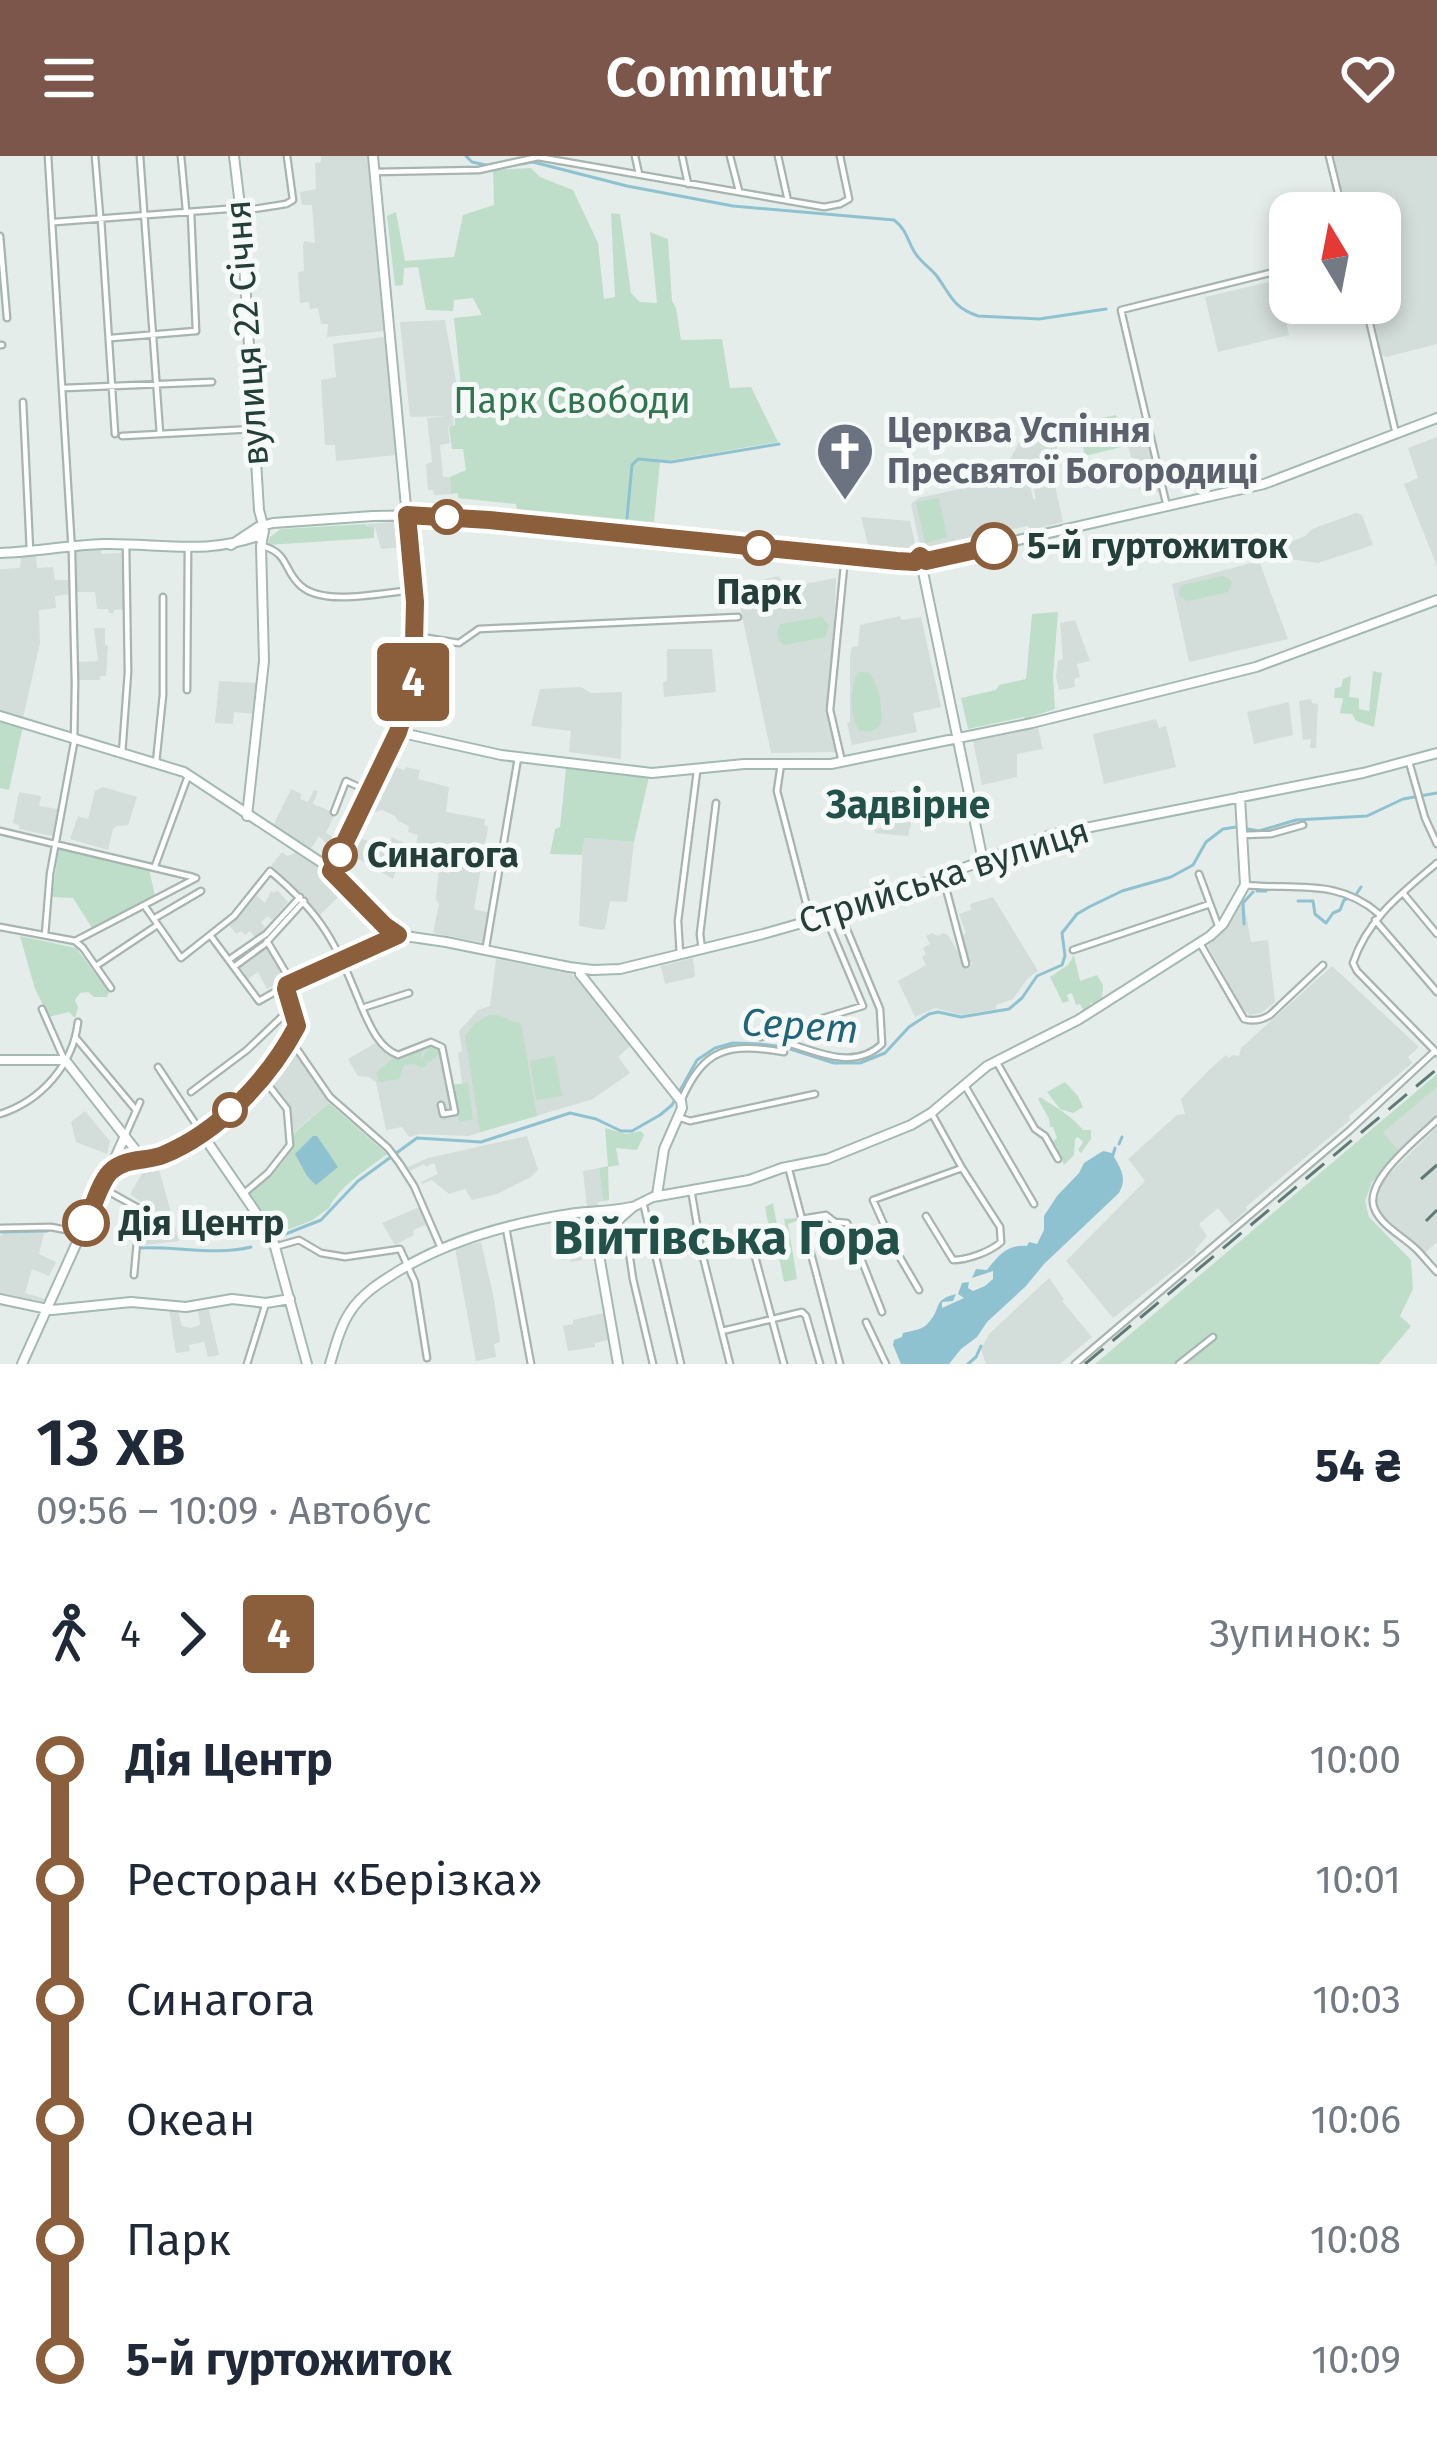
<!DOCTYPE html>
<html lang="uk">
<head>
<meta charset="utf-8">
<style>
  body { margin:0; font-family:"Fira Sans",sans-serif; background:#f6f6f7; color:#1f2937; height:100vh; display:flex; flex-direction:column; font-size:45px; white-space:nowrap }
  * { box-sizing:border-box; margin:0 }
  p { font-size:39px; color:#747a83 }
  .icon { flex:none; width:66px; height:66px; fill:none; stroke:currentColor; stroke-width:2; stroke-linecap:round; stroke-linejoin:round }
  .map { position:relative; height:1208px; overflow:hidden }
  .sheet { display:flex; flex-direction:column; background:#fff; flex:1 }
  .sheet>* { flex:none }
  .badge { padding:0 24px; border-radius:9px; font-size:42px; line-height:78px }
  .needle { width:78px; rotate:350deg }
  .buttons { position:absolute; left:1269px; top:36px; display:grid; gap:24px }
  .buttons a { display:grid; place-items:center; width:132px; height:132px; border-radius:24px; background:#fff; box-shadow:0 6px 18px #0003; font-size:60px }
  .map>.badge { position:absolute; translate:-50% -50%; box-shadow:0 0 0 6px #fff }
  .legs { display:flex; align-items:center; gap:18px; height:132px; padding:0 36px; font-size:39px }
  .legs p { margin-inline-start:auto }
  .overview { display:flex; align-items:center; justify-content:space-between; height:204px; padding:0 36px }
  h1 { font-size:66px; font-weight:600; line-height:90px }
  ul { padding:0 36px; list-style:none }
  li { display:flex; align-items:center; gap:42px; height:120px; font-size:45px }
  li i { display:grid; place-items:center; width:18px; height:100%; margin:0 15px; background:currentColor }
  li i::after { content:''; width:30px; height:30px; margin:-15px; border:9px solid; border-radius:50%; background:#fff }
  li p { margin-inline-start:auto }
  li:first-child i { background:linear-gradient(#0000 50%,currentColor 0) }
  li:last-child i { background:linear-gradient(currentColor 50%,#0000 0) }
  header { display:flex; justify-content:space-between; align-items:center; height:156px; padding:0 36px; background:#7c564b; color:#fff; font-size:54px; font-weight:600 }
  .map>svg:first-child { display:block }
  .built { fill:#d3ddd9 }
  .green { fill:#bfdec9 }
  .water { fill:#8fc2d0 }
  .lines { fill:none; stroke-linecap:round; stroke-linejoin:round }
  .stream { stroke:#8fc2d0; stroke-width:3 }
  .street-casing { stroke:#a7b5b1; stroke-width:9 }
  .secondary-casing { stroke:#a3b9b2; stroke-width:12 }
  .street { stroke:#fff; stroke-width:4.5 }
  .secondary { stroke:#fff; stroke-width:8 }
  .rail { stroke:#5f7a74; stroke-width:3; stroke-dasharray:24 12; stroke-linecap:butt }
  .line-1-casing { stroke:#fff; stroke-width:27 }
  .line-1 { stroke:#8b5e3c; stroke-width:18 }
  .stop-1-dot { fill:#fff; stroke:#8b5e3c; stroke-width:6 }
  .labels { text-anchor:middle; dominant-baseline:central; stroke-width:10; stroke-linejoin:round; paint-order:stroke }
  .street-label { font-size:36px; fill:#243f39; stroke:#f5faf8 }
  .park-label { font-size:36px; fill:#30754e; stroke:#f5faf8 }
  .worship-label { font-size:36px; font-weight:bold; fill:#5b616d; stroke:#f5faf8; text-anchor:start }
  .stop-label { font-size:36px; font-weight:bold; fill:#243f39; stroke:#f5faf8; text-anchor:start }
  .neighbourhood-label { font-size:39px; font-weight:bold; fill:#215148; stroke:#f5faf8 }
  .water-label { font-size:39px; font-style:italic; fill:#206579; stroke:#f5faf8 }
  .district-label { font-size:48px; font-weight:bold; fill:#215148; stroke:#f5faf8 }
</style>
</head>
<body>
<header><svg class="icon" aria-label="menu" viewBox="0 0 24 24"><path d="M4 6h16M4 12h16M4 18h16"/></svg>Commutr<svg class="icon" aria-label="heart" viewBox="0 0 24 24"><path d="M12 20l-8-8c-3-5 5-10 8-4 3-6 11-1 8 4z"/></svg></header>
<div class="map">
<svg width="1437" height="1208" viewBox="0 0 1437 1208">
  <rect width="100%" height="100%" fill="#e5edea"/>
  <path class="built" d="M321,0H367L384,175L327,181L328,168H321L318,152L310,153L309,146L300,147L298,116L304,115L303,90L304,85L315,87L312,49H302L300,36L316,33L315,7L321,6Z
    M1333,0H1437V188L1386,201L1382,199L1370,147H1380V57H1348L1358,49L1356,40L1343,42Z
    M1277,124L1289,179L1218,196L1205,141Z
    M445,164L460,247L452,248L454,269L448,271L450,287L440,289L443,321H450L451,338L434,339L433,334H428L426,308L432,306L427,262L447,260L410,261L400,166Z
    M384,181L397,299L336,305L335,289H325L321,224L336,221L333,188Z
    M1055,276L1060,311L1052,316L1063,366L1030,374L1028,370L924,392L920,390L911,348L918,342L1015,321L1029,325L1033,343H1036L1031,319L1026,320L1024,315L1001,320L1021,283Z
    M1146,279L1160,336L1141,338L1128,290L1133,288L1132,282Z
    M1437,281V410L1404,328L1418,322L1408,292Z
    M1356,357L1362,359L1373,389L1318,407L1275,401L1273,393L1305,380L1312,373Z
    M861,361L910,365L916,393L868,389Z
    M397,366V375H403L404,391L381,393L375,371H367V368Z
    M101,394L102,398L121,397L124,453L114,454V457H109L108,453H97L95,436H77L75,398L78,395Z
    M36,399L37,412L53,411L55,424H71V438L55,440L56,452L39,454L40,487L23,562L0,556V413L20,412L21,400Z
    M1259,405L1288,483L1189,506L1172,428Z
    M779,420L785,432L836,422L832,522L828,553L837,596L771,597L736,431Z
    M900,460L902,464L921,461L941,551L913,557L917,576L852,589L847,567L850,566V500L852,491L858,490L860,469Z
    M1075,464L1090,505L1077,508L1080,521L1074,523L1075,531L1059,534L1056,521L1058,505L1063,503L1060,467Z
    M94,472H105V489L108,490L106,520H100V524H78V506L98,505Z
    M667,493H712L716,536L664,541L663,526L667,525Z
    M219,525L258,527L256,558L234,556L233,568L215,567Z
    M581,531L591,537L622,536L621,603L569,596L571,575L531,570L540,533Z
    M1311,543L1312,547L1318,548L1316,592H1310L1311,583L1303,584L1299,545Z
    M1289,546L1293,579L1254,588L1247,556Z
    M1156,563L1159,572L1166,570L1176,611L1104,628L1093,578Z
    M1038,572L1043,593L1017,598V621L982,629L973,585Z
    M389,608L404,614L406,611L420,614L418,623L449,631L446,656L485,663L484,669L488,671L474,753L490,757L485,787L433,777L439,749L436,743L440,699L415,693L418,679L408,676L409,670L398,665L395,660L382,654L375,656L368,654Z
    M103,631L137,641L128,669L117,670L113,673L108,694L70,683L78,660L88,663L95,635Z
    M291,633L302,638L300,643L308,646L314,634L318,635L313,648L335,657L326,677L334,682L329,690L319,680L311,693L273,670Z
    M889,635H895L896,648H907L908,666L911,667L908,680L875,677V673L880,672V655L890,654Z
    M19,636L41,640L39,650L58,653L53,680L19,673V669L13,667Z
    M356,680L370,686L373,681L389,687L392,681L406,688L393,723L348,697Z
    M583,682L634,686L627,746L610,745L605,773L601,774L579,770Z
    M282,696L287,700L296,697L318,712L349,740L347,742L342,737L320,759L303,739L274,716L275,713L271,710Z
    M277,734L288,746L272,764L268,760L261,766L266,774L255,782L250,775L245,779L241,775L236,778L229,769L257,740L265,747L271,735L274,737Z
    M993,741L1038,815L1028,822L1013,843L996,849V853L961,859L935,852L915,861L898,825L926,809L922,801L926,798L923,792L930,788L926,780L932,777L938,780L943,777L948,779L968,813L973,807L967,805L961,780L966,777L959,758L971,754L970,748Z
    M1241,747H1244L1251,786L1268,784L1275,846L1261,857L1250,859L1244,855L1208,790Z
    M267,791L286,823L267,833L258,816L248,823L239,809Z
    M693,802L695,821L665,828L661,810Z
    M496,803L572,818L630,890L618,901L630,917L593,943L468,980L420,978L409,981L402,971L386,974L376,926L369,921L358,920L348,903L377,886L393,901L432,887L443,895L449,929L462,928L458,897L462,895L459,875L478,854L490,850Z
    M1332,810L1419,891L1408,901L1412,907L1349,960L1350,964L1246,1051L1247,1054L1231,1068L1218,1052L1199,1068L1207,1080L1195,1094L1196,1097L1113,1162L1066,1105L1145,1025L1128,1003L1177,959L1185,958L1181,943L1210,913L1226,899L1229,902L1233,899L1239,900L1241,892Z
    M290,895H294L329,947L294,976L290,951L268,923Z
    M1437,931V960L1401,997L1382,978Z
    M85,955L110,985L107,998L76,986L71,966Z
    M1437,971V1086L1424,1098L1380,1057L1375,1042L1378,1029Z
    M527,980L538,1014L531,1021L497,1038L472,1044L465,1033L449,1038L432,1024L422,1028L421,1026L438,1018L434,1007L426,1011L424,1008L410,1015L408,1011L428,1002Z
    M158,1010L179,1085L144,1089L146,1059L149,1052L130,1038L143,1016Z
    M599,1012L603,1045L598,1046V1050L587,1051L583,1015Z
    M419,1051L427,1068L413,1074L414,1079L395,1089L382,1067Z
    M568,1063L572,1080L590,1077L592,1091L580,1093L582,1104L571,1106L570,1103L562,1104L559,1079L558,1065Z
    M4,1077H44L39,1098L56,1106L49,1120L32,1113L25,1137L45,1143L42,1148L0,1138V1080Z
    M481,1086L494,1143L500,1186L494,1188L496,1201L476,1205L455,1092Z
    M1049,1122L1064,1143L1062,1145L1092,1181L1060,1208H986L981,1193L989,1178Z
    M169,1153L178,1155L182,1170L191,1172L200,1169L198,1155L209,1154L219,1199L208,1201L204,1186L189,1189L190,1195L176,1197Z
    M604,1157L609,1184L595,1187V1191L568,1195L563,1170L573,1168V1164Z"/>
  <path class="green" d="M531,12L540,21L573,34L598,87L604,143L615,141L611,57L620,58L631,137L640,146L657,147L650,76L668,83L672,145L676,152L681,184L722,183L730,232L751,231L778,286L660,306L654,366L517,353L516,348L458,342V337L451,338L450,321L466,314L463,293H452L449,271L455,269V261L463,251L454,162L482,159L473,142L454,144L453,155L426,154L418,111L404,112L403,129L395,130L387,60L396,56L405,105L454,101L463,59L494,49L493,14Z
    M1116,259L1121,280L1138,276L1139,279L1132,281L1133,288L1085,300L1079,273L1081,266Z
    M939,342L947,381L925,387L916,346Z
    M366,368L367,371H374V382L268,389L270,381L281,373Z
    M1223,420L1230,423L1232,427L1228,436L1188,445L1179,440V433L1182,429Z
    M1058,456L1053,521L1055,553L1025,563L1024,561L968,573L961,542L996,534L999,529L1026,523L1032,458Z
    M822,461L829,470L825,481L785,489C777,486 776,475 781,468Z
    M400,498L409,501L407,532L399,557L376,547Z
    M1373,515L1382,517L1374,571L1356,565L1352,558L1340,557L1343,542H1334L1335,532L1341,531L1343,523L1351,520L1349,541L1359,542V553L1369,555Z
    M859,516H868C879,526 884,555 880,570L870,576L859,574C849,561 849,528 859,516Z
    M0,565L23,570L9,634L0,632Z
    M566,612L649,621L634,686L584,682L582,699L550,698L555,673L560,671Z
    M59,691L149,713L155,740L92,772L73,742L52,741Z
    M20,780L76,792L109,836L107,841H94L88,836L80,837L75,844L78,851L75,862L69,856L49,861L35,833Z
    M1074,799L1080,825L1097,819L1103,829L1102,844L1094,849L1090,846L1091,850L1084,855L1080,848L1076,849L1072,837L1067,839L1069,845L1063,847L1050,821L1068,809Z
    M489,859C504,857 510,868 521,867L537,960L480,976L465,880L475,867Z
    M431,888L442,896L429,906L426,904L428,907L422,912L414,908L404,909L399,923L378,926L376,917L393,902L401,904L408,901V898L424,891L420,905Z
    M555,900L562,940L536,944L530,905Z
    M1437,918V931L1383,977L1401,997L1372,1026L1365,1045L1369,1061L1411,1104L1413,1133L1400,1160L1411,1170L1379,1208H1095Z
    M1065,926L1078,940L1083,951L1073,957L1060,953L1047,936Z
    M468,927L473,963L459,966L453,929Z
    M1040,941C1054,950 1072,960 1083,974H1091V983L1081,997L1078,994L1083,986L1078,981L1075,983L1074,999L1064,1009L1057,991L1052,986L1057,982L1053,971H1050L1049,963L1038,943Z
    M329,947L387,998C368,1013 339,1030 329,1052L311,1065L276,1078L249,1037C268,1021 293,1004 294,977Z
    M605,972L626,978L641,975L644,979L637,994L616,992L619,1009L608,1011L609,1044L603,1045L599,1012L608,1010Z
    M773,1047L782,1096L790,1094L784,1063L799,1062L800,1064L788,1068L797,1123L784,1126L773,1072H769L765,1051Z"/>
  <path class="water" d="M313,980H317L338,1011L316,1029L307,1020L295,998Z
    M1103,995L1112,997C1120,1012 1128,1021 1119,1037L1044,1108L1026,1130L987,1166L977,1181L961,1193L949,1208H901L893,1189L894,1184L902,1181L903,1177C914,1174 923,1174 929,1166C942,1152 932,1144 956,1138L953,1145L942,1146V1152L964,1142L958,1138L962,1127L969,1126L968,1132L973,1135L985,1130L993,1123V1115L972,1122L976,1113L987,1114C998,1101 1006,1088 1027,1090L1029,1086L1037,1088L1044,1074V1060L1057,1040L1079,1017L1084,1007Z"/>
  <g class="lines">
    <path class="stream" d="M466,0L472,6L486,9
      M495,12L533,6L627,30L733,50L894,64C907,74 907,84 915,97C921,106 930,112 936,119C951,139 952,151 978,160L1039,163L1106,153
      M627,362L632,309L638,303L671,306L779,288
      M1257,735H1266
      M1357,737L1361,731
      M1298,745H1313L1315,758L1326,767L1333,757L1340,754L1344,744L1351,741
      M1244,768L1243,747L1253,736
      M1119,988L1122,981
      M1113,999L1115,992
      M0,1076L47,1075
      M278,1081L321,1064L358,1025L417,982L481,986L570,957L596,963L621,975H632L660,959L672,949L697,904L715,892L733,887L759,888L784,891L834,907H860L885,897L909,871L929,858L938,856L961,861L1009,853L1022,842L1037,820L1062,809L1065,800L1062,777L1077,758L1089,751L1122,735L1171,721L1193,709L1206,686L1223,673L1236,671L1259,675L1296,664L1367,660L1403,643L1437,637
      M139,1092C176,1090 215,1100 251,1091
      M968,1208L976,1201L981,1190"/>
    <g class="street-casing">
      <path id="street" d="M95,0L100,60
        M140,0L160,278
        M181,0L186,54
        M635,0L639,18
        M682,0L688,28
        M730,0L739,35
        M778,0L788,45
        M1329,0L1343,57
        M375,16L479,14L538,1L824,51L840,48L849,43L840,0
        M241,55L286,48L293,44L287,0
        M101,63L115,278
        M55,66L240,52
        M0,80L7,162
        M1365,147L1396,278
        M111,182L196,175L191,56
        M0,189H2
        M64,232L212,226
        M23,246L30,395
        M122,280L254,273
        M1167,351L1121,154L1290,112
        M263,390C290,398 283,415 301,430C325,451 384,436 414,434
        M415,480L459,487L479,473L738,461
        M187,534L188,392
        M122,598L128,516L126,388
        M842,606L830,554L845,400
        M1409,606L1425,662L1437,688
        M156,607L163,539V441
        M781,608L777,635L811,766
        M334,656L346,625L370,636
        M0,675L193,721
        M1242,679L1271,678L1303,669
        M1437,707C1403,736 1367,763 1353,807L1357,815L1437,897
        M155,710L188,620
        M1199,718L1219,772
        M943,721L966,808
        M1245,729C1295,734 1338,722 1379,758
        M1403,737L1437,778
        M144,749L181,802L234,760L270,715C324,760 336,788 362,852L409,837
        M155,762L201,735
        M1375,764L1437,836
        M0,771L75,785L196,722
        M45,779L50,718L74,587L75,527L72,397L48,0
        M210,779L259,845L287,829
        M75,785L83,792L111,832
        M267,785L292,827
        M1201,789L1244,863C1254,866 1262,864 1270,859L1323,809
        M486,791L518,602
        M702,794L700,778L716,647
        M1073,794L1210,748
        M680,799L678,765L697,615
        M230,803L266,778L300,741
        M96,810L156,770
        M235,810L265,788L304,745
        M362,852C370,870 379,892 398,899L431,886L442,891L455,956L443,958L441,949
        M42,853L64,903
        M785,875L788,887C819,897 855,914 882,888L880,853L840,757
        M761,881L863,850L826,762
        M76,882L136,954
        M290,883L330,941L388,992L400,1008L414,1030L441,1092
        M996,905L1035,973L1045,980L1058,1003
        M158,911L201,976
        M964,928L1034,1048
        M191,936L247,894L292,851
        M681,945C704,891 729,887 784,896
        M0,958C41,945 73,909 78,866
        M678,961L690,965L815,938
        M1437,964C1418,983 1361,1026 1375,1054C1383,1071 1404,1081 1417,1094C1424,1101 1430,1109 1437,1116
        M125,980L140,946
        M788,1010L840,1208
        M104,1033L140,1053L134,1119
        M691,1033L701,1093L730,1208
        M243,1038L268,1017L290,989L287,953L263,922
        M643,1046L681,1208
        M926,1060L953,1104C967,1104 990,1096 1001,1086L1000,1071L962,1012L932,958
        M801,1063L826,1059L835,1066L847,1067L882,1156
        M618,1064L628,1089L633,1123L653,1208
        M0,1072L51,1071L82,1077
        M506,1072L531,1208
        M278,1090L299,1084L321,1097L345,1101L400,1093L415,1126L427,1202
        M753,1093L784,1208
        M919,1134L895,1093L873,1044L962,1012
        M866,1166L886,1208
        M722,1175L802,1156L806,1160L820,1208
        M247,1208L266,1147
        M1075,1208L1350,974L1435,895
        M1179,1208L1213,1181"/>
    </g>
    <g class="secondary-casing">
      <path id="secondary" d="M234,0L241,58L259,354L263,369
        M231,389L258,371L273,367L373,360L432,359L897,405L915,406L920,400L926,405L1264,328L1437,262
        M0,397C35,396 69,389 104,388C160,387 208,400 263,378
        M922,411L983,705
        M0,560L184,616L325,709L398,779
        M398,576L501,599L652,617L744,608H831L1032,567L1256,511L1437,444
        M247,660L264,505L261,390L264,375L260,371
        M331,715L398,576L410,542L415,500V446L373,0
        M580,818L681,945L682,952L664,993L657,1039
        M0,904H65L134,992
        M202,978L272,1080L307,1208
        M108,1018C127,1002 148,1006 170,996C223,971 270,922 297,870L286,833L287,829L398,779L446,786L569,811L593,814L620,813L763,778L869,748L1050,679L1363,617L1437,597
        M594,1070L618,1208
        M599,1093L609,1072L633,1051L653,1041L749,1024L782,1012L827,1003L911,969L931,957L987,910L1078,864L1210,780L1223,768L1245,729L1240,641
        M0,1143L52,1154L131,1146L186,1151L232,1143L266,1147L290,1143
        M22,1208L125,980
        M330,1208C335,1191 340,1171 350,1156C361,1138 382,1125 400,1114C453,1082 515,1066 576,1057C594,1055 613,1055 631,1051"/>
    </g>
    <use href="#street" class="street"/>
    <use href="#secondary" class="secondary"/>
    <path class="rail" d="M1421,1023L1437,1009
      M1426,1065L1437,1054
      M1085,1208L1437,913"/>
  </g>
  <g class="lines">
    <g class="line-1-casing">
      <path id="line-1" d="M86,1067C93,1052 99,1028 110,1016C125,1001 146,1006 163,999C219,976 269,923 297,870L286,833L287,829L398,779L385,770L331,715L398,576L413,529L415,446L407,359L489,364L897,405L915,406L920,400L926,405L994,390"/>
    </g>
    <use href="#line-1" class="line-1"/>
  </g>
  <defs>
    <g id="church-pin" transform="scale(3)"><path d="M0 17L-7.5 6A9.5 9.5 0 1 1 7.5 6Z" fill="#6b7280" stroke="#f5faf8"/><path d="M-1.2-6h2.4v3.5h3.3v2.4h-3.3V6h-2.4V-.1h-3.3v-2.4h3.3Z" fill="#fff"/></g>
  </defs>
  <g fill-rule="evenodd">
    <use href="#church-pin" x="845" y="295"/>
  </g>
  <g class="stop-1-dot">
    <circle cx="447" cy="361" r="15"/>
    <circle cx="994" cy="390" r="21"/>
    <circle cx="759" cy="392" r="15"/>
    <circle cx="340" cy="699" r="15"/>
    <circle cx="230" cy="954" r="15"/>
    <circle cx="86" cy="1067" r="21"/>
  </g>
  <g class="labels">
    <g class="street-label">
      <text transform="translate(247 177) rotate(-94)">вулиця 22 Січня</text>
      <text transform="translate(944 720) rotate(-18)">Стрийська вулиця</text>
    </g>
    <g class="park-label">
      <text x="572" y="245">Парк Свободи</text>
    </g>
    <g class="worship-label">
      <text x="887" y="274">Церква Успіння<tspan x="887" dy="41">Пресвятої Богородиці</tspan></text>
    </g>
    <g class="stop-label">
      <text x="1027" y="390">5-й гуртожиток</text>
      <text x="759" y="436" text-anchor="middle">Парк</text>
      <text x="367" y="699">Синагога</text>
      <text x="119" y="1067">Дія Центр</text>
    </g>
    <g class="neighbourhood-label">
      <text x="908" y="649">Задвірне</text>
    </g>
    <g class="water-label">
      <text transform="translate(800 870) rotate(4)">Серет</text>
    </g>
    <g class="district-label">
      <text x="727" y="1082">Війтівська Гора</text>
    </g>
  </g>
</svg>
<div class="buttons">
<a><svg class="needle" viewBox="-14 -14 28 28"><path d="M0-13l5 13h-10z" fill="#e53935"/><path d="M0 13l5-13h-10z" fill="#747a83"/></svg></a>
</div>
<b class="badge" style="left:413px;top:526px;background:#8b5e3c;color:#fff">4</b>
</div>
<section class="sheet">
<div class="overview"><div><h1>13 хв</h1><p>09:56 – 10:09 · Автобус</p></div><b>54 ₴</b></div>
<div class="legs"><svg class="icon" aria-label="walk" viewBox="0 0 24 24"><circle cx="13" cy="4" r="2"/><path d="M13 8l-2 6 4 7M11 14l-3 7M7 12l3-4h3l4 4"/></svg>4<svg class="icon" aria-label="forward" viewBox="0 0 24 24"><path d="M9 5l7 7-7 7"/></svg><b class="badge" style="background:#8b5e3c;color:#fff">4</b><p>Зупинок: 5</p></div>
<ul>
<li><i style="color:#8b5e3c"></i><b>Дія Центр</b><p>10:00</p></li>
<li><i style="color:#8b5e3c"></i><span>Ресторан «Берізка»</span><p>10:01</p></li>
<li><i style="color:#8b5e3c"></i><span>Синагога</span><p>10:03</p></li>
<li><i style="color:#8b5e3c"></i><span>Океан</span><p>10:06</p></li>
<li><i style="color:#8b5e3c"></i><span>Парк</span><p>10:08</p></li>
<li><i style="color:#8b5e3c"></i><b>5-й гуртожиток</b><p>10:09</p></li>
</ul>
</section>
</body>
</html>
